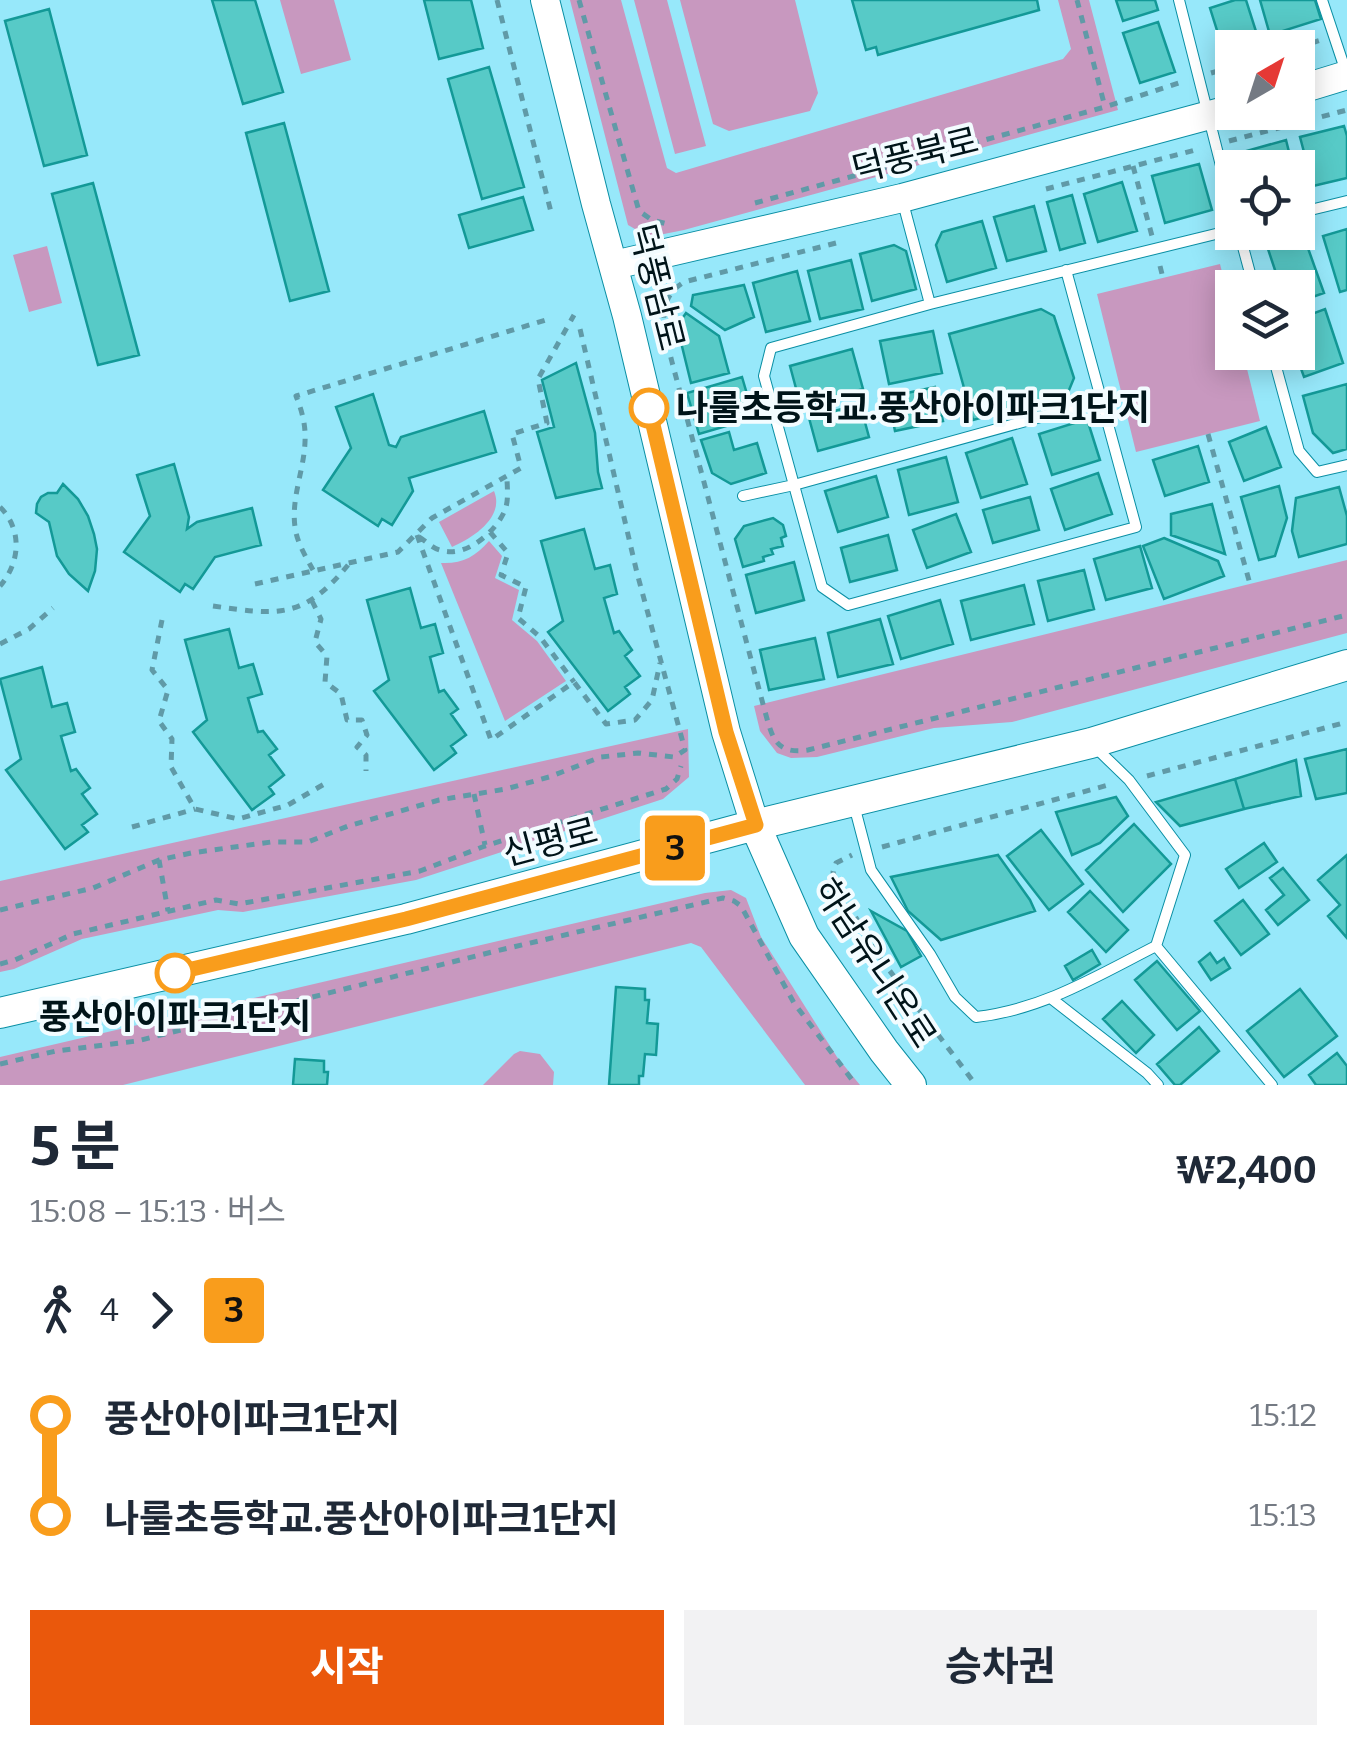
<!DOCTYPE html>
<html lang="ko">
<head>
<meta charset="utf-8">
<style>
  body { margin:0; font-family:Bitter,"Noto Sans KR",serif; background:#f2f2f3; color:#1f2937; height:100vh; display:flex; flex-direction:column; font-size:38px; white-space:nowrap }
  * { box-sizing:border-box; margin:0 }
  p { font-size:32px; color:#747a83 }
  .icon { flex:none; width:55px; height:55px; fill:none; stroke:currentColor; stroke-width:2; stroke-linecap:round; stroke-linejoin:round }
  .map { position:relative; height:1085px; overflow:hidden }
  .sheet { display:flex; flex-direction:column; background:#fff; flex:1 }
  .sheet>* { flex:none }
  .badge { padding:0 20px; border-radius:8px; font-size:35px; line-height:65px }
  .needle { width:65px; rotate:39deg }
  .buttons { position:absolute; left:1215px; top:30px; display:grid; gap:20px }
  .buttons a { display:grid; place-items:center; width:100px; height:100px; border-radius:0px; background:#fff; box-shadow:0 5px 25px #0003; font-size:50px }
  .map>.badge { position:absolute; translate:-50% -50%; box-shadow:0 0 0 5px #fff }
  .legs { display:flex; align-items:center; gap:15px; height:110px; padding:0 30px; font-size:32px }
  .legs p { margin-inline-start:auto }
  .headline { display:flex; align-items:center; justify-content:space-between; height:170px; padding:0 30px }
  h1 { font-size:55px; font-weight:700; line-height:75px }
  .action { display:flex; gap:20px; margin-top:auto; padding:20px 30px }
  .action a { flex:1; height:115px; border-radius:0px; background:#ea580c; color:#fff; font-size:40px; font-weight:700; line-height:115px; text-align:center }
  .action a+a { background:#f2f2f3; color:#1f2937 }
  ul { padding:0 30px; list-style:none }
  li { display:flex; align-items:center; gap:35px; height:100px; font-size:38px }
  li i { display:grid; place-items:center; width:15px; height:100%; margin:0 12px; background:currentColor }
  li i::after { content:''; width:25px; height:25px; margin:-12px; border:8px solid; border-radius:50%; background:#fff }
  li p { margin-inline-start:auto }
  li:first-child i { background:linear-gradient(#0000 50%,currentColor 0) }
  li:last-child i { background:linear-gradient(currentColor 50%,#0000 0) }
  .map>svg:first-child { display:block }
  .green { fill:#c898bf }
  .building { fill:#57cac7; stroke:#139997; stroke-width:2.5 }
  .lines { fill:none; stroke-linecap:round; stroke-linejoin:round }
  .service-casing { stroke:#0a8fa4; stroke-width:12 }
  .tertiary-casing { stroke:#0a8fa4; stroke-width:30 }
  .secondary-casing { stroke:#0a8fa4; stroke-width:32 }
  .path { stroke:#609aa7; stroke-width:5; stroke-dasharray:8 8; stroke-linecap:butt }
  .service { stroke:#fff; stroke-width:10 }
  .tertiary { stroke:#fff; stroke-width:28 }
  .secondary { stroke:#fff; stroke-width:30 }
  .line-1-casing { stroke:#fff; stroke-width:22 }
  .line-1 { stroke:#f99d1c; stroke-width:15 }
  .stop-1-dot { fill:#fff; stroke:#f99d1c; stroke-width:5 }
  .labels { text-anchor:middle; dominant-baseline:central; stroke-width:8; stroke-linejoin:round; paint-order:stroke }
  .street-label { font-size:35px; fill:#001419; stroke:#f3fcff }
  .stop-label { font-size:35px; font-weight:bold; fill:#001419; stroke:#f3fcff; text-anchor:start }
</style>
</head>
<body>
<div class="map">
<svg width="1347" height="1085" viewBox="0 0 1347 1085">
  <rect width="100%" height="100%" fill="#97e8fa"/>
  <path class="green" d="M280,0H334L351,60L301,74Z
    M570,0H621L667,168L676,173L1063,59L1071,49L1058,0H1089L1118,110L684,230L649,237L628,225Z
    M634,0H667L706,146L675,154Z
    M680,0H795L818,93L810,111L729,131L713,124Z
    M47,246L62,303L29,312L13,255Z
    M1220,264L1232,312V352L1243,353L1260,421L1136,452L1097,294Z
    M494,491C505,517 473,538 452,547L439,522Z
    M489,541L502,556L495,578L519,590L512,620L537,641L566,681L505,721L441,563C462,564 475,557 489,541Z
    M1347,560V633L1012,722L934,728L817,757L791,758L777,753L760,731L754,706Z
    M688,729L689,777L663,799L416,880L243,912L218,910L82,939L14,969L0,972V881Z
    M731,890L746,898L761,937L837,1057L860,1085H805L701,947L691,943L123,1085H0V1057L705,893Z
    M520,1051L540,1054L554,1072L553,1085H483L514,1054Z"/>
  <path class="building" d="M212,0H255L283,92L243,104Z
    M424,0H471L483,48L439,59Z
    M852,0H1037L1039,10L878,55L876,47L866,50Z
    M1116,0H1155L1158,10L1123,21Z
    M1235,0H1246L1261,47L1232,48V57L1226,59L1210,8Z
    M1260,0H1315L1321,19L1270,35Z
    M49,9L87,155L44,166L5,21Z
    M1158,22L1175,72L1140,83L1123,33Z
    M489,67L524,187L482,199L448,79Z
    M284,123L329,291L290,301L246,133Z
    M1344,126L1347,136V178L1313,186L1300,137Z
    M1286,140L1293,168H1243L1239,153Z
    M1199,164L1212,210L1165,223L1152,176Z
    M1122,182L1137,231L1098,242L1084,194Z
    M93,183L139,355L98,365L52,194Z
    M1072,195L1085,243L1060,250L1047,202Z
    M523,197L533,230L469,248L459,215Z
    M1034,206L1046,251L1007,261L994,217Z
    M982,221L996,268L947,282L936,245L942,232Z
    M1347,229V290L1340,292L1323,236Z
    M1304,237L1324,293L1298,302V288H1281L1268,249Z
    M894,245L906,251L916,289L872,301L860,254Z
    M851,260L863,309L820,319L808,271Z
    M797,271L810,321L766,332L753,283Z
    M744,285L754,317L725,330L691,306L693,295Z
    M1041,309L1054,316L1074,378L1067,395L973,420L949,334Z
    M1325,309L1343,363L1304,377L1295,352H1298V319Z
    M686,313L719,336L729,373L691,383L677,326Z
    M933,331L942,373L889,384L880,341Z
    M852,349L863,389L801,407L790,366Z
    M576,363L595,433L598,472L602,488L556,498L537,432L554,427L542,380Z
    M742,377L754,418L699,434L687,393Z
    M1347,384V449L1333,453L1313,433L1303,396Z
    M935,387L943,421L895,431L888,397Z
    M373,394L389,445L396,447L401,437L484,411L496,452L409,478L413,491L392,525L382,519L378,526L323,490L351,448L336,407Z
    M860,404L869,437L818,451L809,418Z
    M1087,419L1100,460L1052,475L1039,434Z
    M1266,427L1281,467L1244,481L1229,442Z
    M729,432L734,450L757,443L766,473L731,484L712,473L701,440Z
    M1012,438L1027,484L981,498L966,453Z
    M1198,446L1209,482L1165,496L1153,460Z
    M946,457L958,502L909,515L898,470Z
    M174,464L189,517L187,529L197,522L252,508L261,545L215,557L193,589L185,584L180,592L124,552L150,516L137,475Z
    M1098,473L1112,514L1065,530L1051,489Z
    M876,476L888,517L838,532L825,491Z
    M63,484L78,499L88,516L94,534L97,549L95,571L88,591L69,574L57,556L49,522L36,513L37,504L41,497L48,493H57Z
    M1279,486L1287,518L1275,556L1259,560L1241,497Z
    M1339,487L1347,516V544L1299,557L1292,531L1296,498Z
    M1030,497L1039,530L993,543L983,510Z
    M1212,504L1225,554L1171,535V514Z
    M956,514L971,552L927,568L913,530Z
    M773,518L783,525L786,536L781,538L783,546L771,549L773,554L763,557L764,561L743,567L735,539L744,526Z
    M584,529L595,569L610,565L617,594L604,598L614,633L619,631L632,650L625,656L640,676L625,687L630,694L608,711L548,632L563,621L541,541Z
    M888,535L897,570L850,582L841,548Z
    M1164,538L1218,561L1224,576L1164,599L1143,546Z
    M1140,546L1152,588L1106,600L1094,559Z
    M794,562L804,600L756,613L746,575Z
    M1084,570L1094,609L1048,621L1038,581Z
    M1024,585L1034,624L971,640L961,601Z
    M410,588L421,628L435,624L443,653L430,657L439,692L444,690L458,709L451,714L466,735L451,746L456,753L434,770L374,691L389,680L367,600Z
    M940,600L953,644L901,659L888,616Z
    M880,619L893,664L838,677L828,633Z
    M229,629L239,668L253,664L262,694L248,698L258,732L263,731L277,749L269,755L284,775L269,787L274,794L252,810L193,732L207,720L185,640Z
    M815,638L824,679L769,690L760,650Z
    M42,667L52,707L67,703L75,732L61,736L71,771L76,769L90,788L82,794L97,814L82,825L88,832L65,849L6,770L21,759L0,679Z
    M1347,749V793L1316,799L1305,759Z
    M1296,760L1301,796L1244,809L1235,779Z
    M1235,779L1244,809L1180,826L1156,802Z
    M1116,797L1128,816L1100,843L1072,855L1056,812Z
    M1134,824L1171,864L1123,912L1086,870Z
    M1041,830L1083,884L1049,910L1007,856Z
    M1264,843L1277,862L1239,888L1226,869Z
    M998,855L1030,900L1035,911L941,940L908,911L891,877Z
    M1347,855V938L1328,916L1340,905L1318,880Z
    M1283,868L1309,900L1278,925L1266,910L1284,895L1270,878Z
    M1090,891L1128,930L1106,952L1068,912Z
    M1243,900L1269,934L1241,955L1215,921Z
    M871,911L907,931L921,956L901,967Z
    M1092,950L1100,964L1073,980L1065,966Z
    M1210,953L1217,963L1224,958L1230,968L1211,980L1199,962Z
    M1157,961L1200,1011L1177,1030L1135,980Z
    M616,987L645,989V1000H649L647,1023L658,1024L656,1055L645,1054L643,1076H639V1085H609Z
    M1300,989L1337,1036L1284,1077L1247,1031Z
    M1122,1001L1154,1035L1136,1053L1103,1019Z
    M1199,1027L1219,1051L1180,1085H1175L1157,1064Z
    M1337,1053L1347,1066V1085H1316L1309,1075Z
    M295,1059L324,1061V1072H328L327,1085H293Z"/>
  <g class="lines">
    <g class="service-casing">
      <path id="service" d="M1179,0L1232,209
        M1322,0L1347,75
        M902,199L930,304L771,348L764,376L822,587L848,605L1136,527L1066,270
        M1298,213L1347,201
        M1239,232L1254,288
        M930,304L1232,230
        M1272,352L1299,451L1317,472L1347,465
        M743,496L794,485L1102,400
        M1095,747L1129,780L1185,855L1156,946L1272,1085
        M854,805L871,870L930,954L955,997L976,1017C1042,1010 1099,975 1156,946
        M1052,999L1147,1073L1158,1085"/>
    </g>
    <g class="tertiary-casing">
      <path id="tertiary" d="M545,0L596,204L627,316L726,732L755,825
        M1298,90L1347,75
        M614,265L902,198L1232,109"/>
    </g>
    <g class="secondary-casing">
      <path id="secondary" d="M755,825L804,936L884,1051L911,1085
        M0,1013L406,919L755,825L1091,743L1347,665"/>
    </g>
    <path class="path" d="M497,0L551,212
      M579,0L639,211L652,220L671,225
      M1077,0L1105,107
      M1296,48L1321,40
      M1211,73L1232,67
      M1229,141L1347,110
      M1133,166L1152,236
      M1046,189L1199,149
      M755,203L1105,107L1182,82
      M836,243L684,282C653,301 665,333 672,362L764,708C772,736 774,755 808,750L1347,615
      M1160,266L1163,278
      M1208,434L1250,584
      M0,507C23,530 20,563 0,586
      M490,532L508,553L501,575L526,587L518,618L540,637L574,682
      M417,535L491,740L574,682L606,724L635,720L652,700L660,663
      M419,537C426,541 432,548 440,550C465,559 496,532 505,510C509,500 507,487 507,477
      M313,570C306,557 297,543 295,527C291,498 304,470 305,442C306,425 302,411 296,396L549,319
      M255,584L398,552L432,518L521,468L512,434L547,423L538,379L574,315
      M312,601L321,619L315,642L327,656L325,682L341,694L347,720H362L367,735L357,747L366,755V771
      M213,606C277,615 303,620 348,565
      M162,620L152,670L168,690L159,721L172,739L171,767L195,809L238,819L288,805L326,783
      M0,644L29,629L53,608
      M1147,776L1347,722
      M474,794L485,845
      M132,827L195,809
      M882,847L1112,784
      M159,860L168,911
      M835,879L833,872L836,863L852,855
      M840,889L874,950L976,1085
      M0,910L93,888L159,860L191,853L271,842H308L348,826L439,800L506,789L549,777L601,757L638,753L674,757L685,750L637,573L580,329
      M0,964L15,960L73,934L216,900L239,904L420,871L485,846L666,789L677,779L681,766
      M0,1064L56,1051L137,1041L496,951L723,898L734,901L741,906L794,1003L856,1085"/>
    <use href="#service" class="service"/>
    <use href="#tertiary" class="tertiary"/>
    <use href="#secondary" class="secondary"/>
  </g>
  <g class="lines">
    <g class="line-1-casing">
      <path id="line-1" d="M175,973L406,919L756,825L726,732L649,408"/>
    </g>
    <use href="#line-1" class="line-1"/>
  </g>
  <g class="stop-1-dot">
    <circle cx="649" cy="408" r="18"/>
    <circle cx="175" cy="973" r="18"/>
  </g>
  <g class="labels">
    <g class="street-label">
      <text transform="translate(915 155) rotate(-14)">덕풍북로</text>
      <text transform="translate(657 287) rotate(76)">덕풍남로</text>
      <text transform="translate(550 842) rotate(-15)">신평로</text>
      <text transform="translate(875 963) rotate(57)">하남유니온로</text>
    </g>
    <g class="stop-label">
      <text x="676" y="408">나룰초등학교.풍산아이파크1단지</text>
      <text x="175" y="1017" text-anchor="middle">풍산아이파크1단지</text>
    </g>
  </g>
</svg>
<div class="buttons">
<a><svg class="needle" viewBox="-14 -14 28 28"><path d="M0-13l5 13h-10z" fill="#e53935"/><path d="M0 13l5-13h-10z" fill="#747a83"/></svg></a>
<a><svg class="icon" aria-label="locate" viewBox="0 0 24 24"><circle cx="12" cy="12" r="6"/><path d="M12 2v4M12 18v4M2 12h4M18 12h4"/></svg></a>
<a><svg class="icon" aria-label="layers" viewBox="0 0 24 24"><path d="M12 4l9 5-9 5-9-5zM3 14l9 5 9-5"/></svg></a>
</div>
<b class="badge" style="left:675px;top:848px;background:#f99d1c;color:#111">3</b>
</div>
<section class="sheet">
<div class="headline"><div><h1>5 분</h1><p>15:08 – 15:13 · 버스</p></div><b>₩2,400</b></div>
<div class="legs"><svg class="icon" aria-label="walk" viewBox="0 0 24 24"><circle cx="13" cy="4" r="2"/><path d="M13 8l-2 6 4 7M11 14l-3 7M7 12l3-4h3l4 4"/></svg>4<svg class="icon" aria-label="forward" viewBox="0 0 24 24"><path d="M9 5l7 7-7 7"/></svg><b class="badge" style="background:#f99d1c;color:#111">3</b></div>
<ul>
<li><i style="color:#f99d1c"></i><b>풍산아이파크1단지</b><p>15:12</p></li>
<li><i style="color:#f99d1c"></i><b>나룰초등학교.풍산아이파크1단지</b><p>15:13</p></li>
</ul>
<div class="action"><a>시작</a><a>승차권</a></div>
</section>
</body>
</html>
